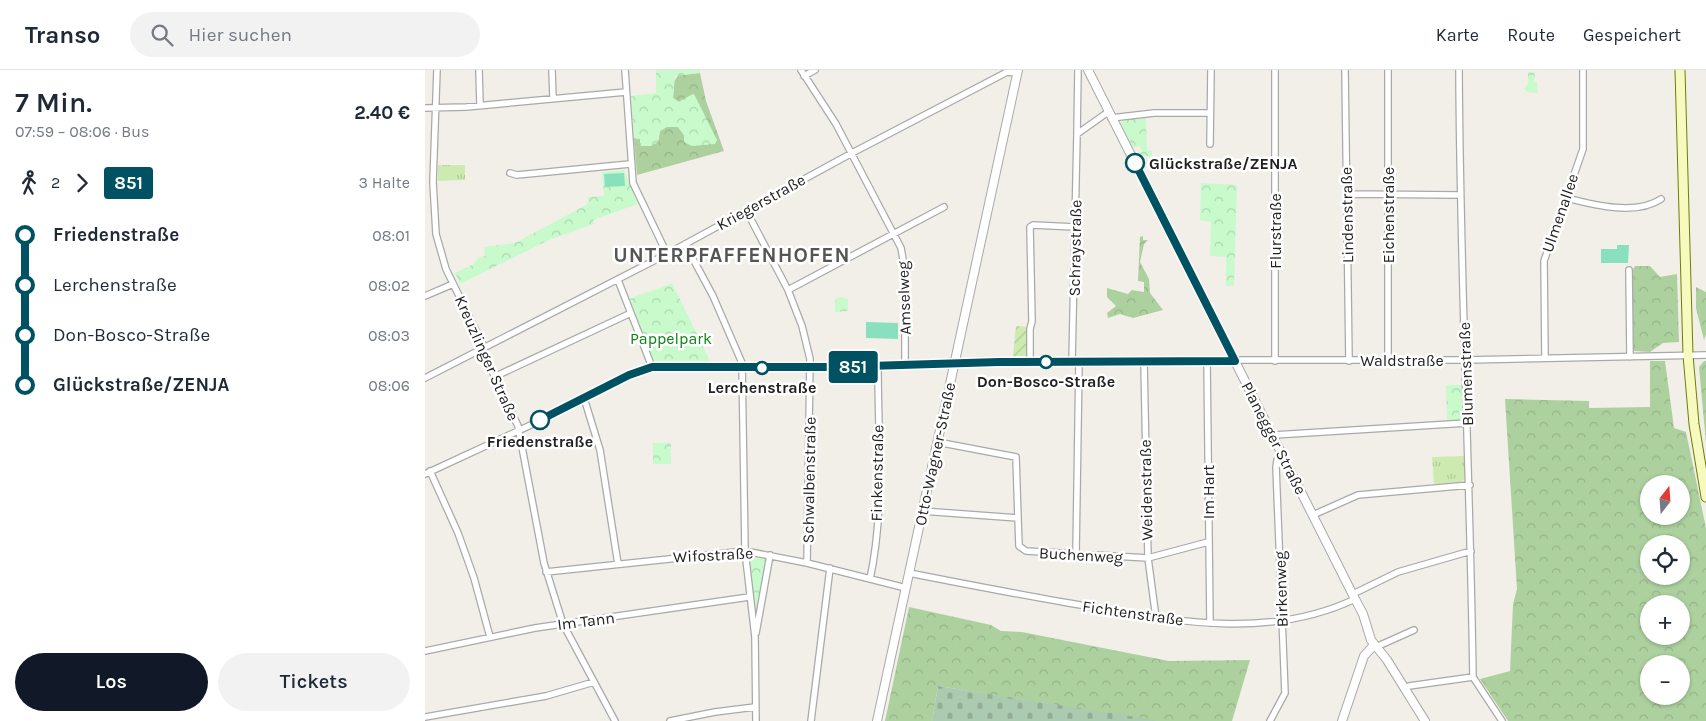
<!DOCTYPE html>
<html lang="de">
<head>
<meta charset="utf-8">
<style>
  body { margin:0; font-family:Karla,sans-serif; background:#f2f2f3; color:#1f2937; height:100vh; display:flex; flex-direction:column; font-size:19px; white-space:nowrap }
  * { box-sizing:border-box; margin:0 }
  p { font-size:16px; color:#747a83 }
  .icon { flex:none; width:28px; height:28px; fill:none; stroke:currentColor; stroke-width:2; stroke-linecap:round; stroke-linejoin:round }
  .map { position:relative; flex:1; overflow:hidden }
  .side { display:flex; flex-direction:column; background:#fff; width:425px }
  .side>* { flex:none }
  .badge { padding:0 10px; border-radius:4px; font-size:18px; line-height:32px }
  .needle { width:32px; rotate:17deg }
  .buttons { position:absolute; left:1215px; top:405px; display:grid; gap:10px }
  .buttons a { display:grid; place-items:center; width:50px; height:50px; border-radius:50%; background:#fff; box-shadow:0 1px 4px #0004; font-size:25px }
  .map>.badge { position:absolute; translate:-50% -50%; box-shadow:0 0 0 2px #fff }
  .legs { display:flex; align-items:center; gap:8px; height:55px; padding:0 15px; font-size:16px }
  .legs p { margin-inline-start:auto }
  .overview { display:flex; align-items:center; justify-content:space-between; height:85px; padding:0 15px }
  h1 { font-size:28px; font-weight:600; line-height:38px }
  .primary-button { display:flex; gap:10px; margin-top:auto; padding:10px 15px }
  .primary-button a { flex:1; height:58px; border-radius:30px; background:#111827; color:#fff; font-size:20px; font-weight:600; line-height:58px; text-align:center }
  .primary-button a+a { background:#f2f2f3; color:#1f2937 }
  ul { padding:0 15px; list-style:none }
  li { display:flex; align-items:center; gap:18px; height:50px; font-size:19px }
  li i { display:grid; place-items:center; width:8px; height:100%; margin:0 6px; background:currentColor }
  li i::after { content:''; width:12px; height:12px; margin:-6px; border:4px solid; border-radius:50%; background:#fff }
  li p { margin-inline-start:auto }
  li:first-child i { background:linear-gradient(#0000 50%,currentColor 0) }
  li:last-child i { background:linear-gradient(currentColor 50%,#0000 0) }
  header { display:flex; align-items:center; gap:30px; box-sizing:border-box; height:70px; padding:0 25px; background:#fff; border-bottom:1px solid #e0e1e3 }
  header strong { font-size:24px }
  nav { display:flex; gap:28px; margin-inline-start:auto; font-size:18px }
  .search { width:350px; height:45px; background:#f2f2f3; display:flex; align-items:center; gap:12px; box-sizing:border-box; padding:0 18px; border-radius:28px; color:#747a83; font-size:19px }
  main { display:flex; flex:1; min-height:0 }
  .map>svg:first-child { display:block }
  .grass { fill:url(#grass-tufts) }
  .forest { fill:url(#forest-crowns); fill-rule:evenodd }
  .cemetery { fill:url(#cemetery-stones) }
  .park { fill:url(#park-crowns) }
  .garden { fill:url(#garden-furrows) }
  .pitch { fill:#88e0be }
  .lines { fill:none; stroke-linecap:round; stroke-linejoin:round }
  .minor-casing { stroke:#a9a9a9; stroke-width:8 }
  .tertiary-casing { stroke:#a9a9a9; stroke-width:10 }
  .secondary-casing { stroke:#707d05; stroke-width:11 }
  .minor { stroke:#fff; stroke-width:5.5 }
  .tertiary { stroke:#fff; stroke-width:8 }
  .secondary { stroke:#f7fabf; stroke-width:9 }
  .line-1-casing { stroke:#fff; stroke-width:11 }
  .line-1 { stroke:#005262; stroke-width:8 }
  .stop-1-dot { fill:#fff; stroke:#005262; stroke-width:2.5 }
  .labels { text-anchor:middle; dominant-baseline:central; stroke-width:5; stroke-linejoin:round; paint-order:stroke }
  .stop-label { font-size:16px; font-weight:bold; fill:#222; stroke:#fff }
  .street-label { font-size:16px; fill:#222; stroke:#fff }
  .park-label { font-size:16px; fill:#0c8416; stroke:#fff }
  .district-label { font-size:21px; font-weight:bold; letter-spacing:1px; fill:#555; stroke:#fff }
</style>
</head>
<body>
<header>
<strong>Transo</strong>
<div class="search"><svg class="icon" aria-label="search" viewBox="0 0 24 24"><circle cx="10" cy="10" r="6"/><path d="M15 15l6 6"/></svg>Hier suchen</div>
<nav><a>Karte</a><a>Route</a><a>Gespeichert</a></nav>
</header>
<main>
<section class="side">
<div class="overview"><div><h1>7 Min.</h1><p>07:59 – 08:06 · Bus</p></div><b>2.40 €</b></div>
<div class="legs"><svg class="icon" aria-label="walk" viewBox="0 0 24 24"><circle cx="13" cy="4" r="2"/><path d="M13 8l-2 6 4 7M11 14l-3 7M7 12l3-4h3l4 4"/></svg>2<svg class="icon" aria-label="forward" viewBox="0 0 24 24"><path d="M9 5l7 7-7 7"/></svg><b class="badge" style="background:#005262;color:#fff">851</b><p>3 Halte</p></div>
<ul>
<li><i style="color:#005262"></i><b>Friedenstraße</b><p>08:01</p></li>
<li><i style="color:#005262"></i><span>Lerchenstraße</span><p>08:02</p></li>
<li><i style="color:#005262"></i><span>Don-Bosco-Straße</span><p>08:03</p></li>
<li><i style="color:#005262"></i><b>Glückstraße/ZENJA</b><p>08:06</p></li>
</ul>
<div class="primary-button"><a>Los</a><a>Tickets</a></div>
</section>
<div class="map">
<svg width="1281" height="651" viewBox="0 0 1281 651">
  <defs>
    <pattern id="grass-tufts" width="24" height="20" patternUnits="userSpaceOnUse" patternTransform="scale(1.25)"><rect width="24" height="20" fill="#cdebb0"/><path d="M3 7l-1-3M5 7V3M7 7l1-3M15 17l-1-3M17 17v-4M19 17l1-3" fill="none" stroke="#b0c997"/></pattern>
    <pattern id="forest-crowns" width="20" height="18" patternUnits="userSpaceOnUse" patternTransform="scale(1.25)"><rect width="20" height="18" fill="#add19e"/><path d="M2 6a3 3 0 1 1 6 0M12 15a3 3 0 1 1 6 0" fill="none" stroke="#95b388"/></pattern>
    <pattern id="cemetery-stones" width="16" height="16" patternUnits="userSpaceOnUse" patternTransform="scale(1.25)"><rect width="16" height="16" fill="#aacbaf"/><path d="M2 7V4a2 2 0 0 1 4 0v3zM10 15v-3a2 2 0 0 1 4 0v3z" fill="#92ae96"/></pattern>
    <pattern id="park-crowns" width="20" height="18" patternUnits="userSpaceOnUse" patternTransform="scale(1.25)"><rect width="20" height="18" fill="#c8facc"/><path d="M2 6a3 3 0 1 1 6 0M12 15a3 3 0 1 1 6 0" fill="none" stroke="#acd6af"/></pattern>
    <pattern id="garden-furrows" width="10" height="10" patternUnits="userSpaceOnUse" patternTransform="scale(1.25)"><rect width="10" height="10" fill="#cdebb0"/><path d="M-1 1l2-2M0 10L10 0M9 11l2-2" fill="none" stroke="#b0c997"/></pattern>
  </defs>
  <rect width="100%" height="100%" fill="#f2efe9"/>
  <path class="grass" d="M13,95H40V110L13,111Z
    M1040,386L1041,408L1036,412L1009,414L1007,387Z"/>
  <path class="forest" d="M275,3L281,31L299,81L212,105L209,68L215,69V73L233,72L235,61L241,57H253L259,65L268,24L254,32L248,28L249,11L254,5Z
    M718,166V170H723L719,174L715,192L724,209L725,223L738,240L708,248L695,244L683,248L682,243L691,236L682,227V218L703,224L707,220L719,222V212L713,211L715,167Z
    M1210,196H1225L1235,207L1252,204L1254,272L1238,273L1225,282L1208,281L1207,201Z
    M1271,217L1281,222V264L1279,270L1271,238Z
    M1225,291H1240L1249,358L1261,362L1281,458V651H1083L1055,609L1085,601L1088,534L1092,519L1080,329L1164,331V338L1225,337ZM1224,414H1256V446H1224ZM1224,474H1256V506H1224ZM1224,534H1256V566H1224ZM1224,594H1256V626H1224Z
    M1279,291H1281V373L1274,297Z
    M484,537L566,555L576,561L597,562L744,591L825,590L807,651H730L513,616L507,651H460Z"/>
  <path class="cemetery" d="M513,616L730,650V651H507Z"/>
  <path class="park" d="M231,0H275V3L250,6L248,28L254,32L269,24L292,70L290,74L267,76L259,72V65L253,57H242L235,61L233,72L226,76H216L215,69L209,68L206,26L231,23Z
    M1103,2H1110L1109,12H1112L1113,23L1102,22L1099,19L1103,13Z
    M721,47L722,80L727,81V86H712L711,84L717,82L715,76L708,78L695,53L703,48Z
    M199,100L213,134L168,150L169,154L126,169L35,214L30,203L49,194L53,188L60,186L59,177L90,173L163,134V127L179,126L177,102Z
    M776,113L812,115L809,216H801V187L785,186L786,152L775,150Z
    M247,213L286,293H232L227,288L205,229C219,222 233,220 247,213Z
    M416,227L423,229V241L410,242V229Z
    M1021,315H1038L1040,350L1022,351Z
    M228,373H246V394H228Z
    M328,487L341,489L332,550L325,496V490Z"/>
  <path class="garden" d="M591,256L603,257V286H588Z"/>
  <path class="pitch" d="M199,103L200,116L180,117L179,104Z
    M1192,175H1204L1203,193H1176V179H1192Z
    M441,252L473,253V269L441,268Z"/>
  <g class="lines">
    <g class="minor-casing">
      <path id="minor" d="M12,0L8,112L11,164L21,199L57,273L58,282L93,356L119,493L138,554L190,651
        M54,0L55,35
        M127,0L128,28
        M200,0L208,113L242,184
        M376,0L411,54L476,178L480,201V296
        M850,0V291
        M920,0L924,291
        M963,0V290
        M1034,0C1035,202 1045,405 1048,607
        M379,6L390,0
        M0,38L41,37L201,22
        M686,48L729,43H785
        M652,64L653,0
        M785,74L786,0
        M85,103L92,105L205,94
        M922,124L1035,125
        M1141,128C1169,135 1211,146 1236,129
        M321,140L363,220L377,256L385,289L382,493
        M260,174L288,226L317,293L320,481L330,567L331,651
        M1204,200L1205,287
        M193,210L227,297
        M363,220L519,137
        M0,226L28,214
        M1120,288L1119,191L1158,79V0
        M782,290L785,553
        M605,292V259L607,251L605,157L608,155L650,157
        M647,292L652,64L683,42
        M719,292L723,488L731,548
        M69,307L206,243
        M0,308L242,184L427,83L582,2L592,3
        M159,328L175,380L193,494
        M849,365L1042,353
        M512,372L591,387L593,448
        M5,401L33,463L49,508L65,567
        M0,404L123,347L204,305L227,297H453L574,292L733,290H1040L1281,285
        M497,441L593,448L594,476L601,481L723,488L783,472
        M888,445L933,425L1045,415
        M651,484L654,292
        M121,502L320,481L382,493L481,518
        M484,503C545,515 606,527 667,537C755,552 846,569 930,529
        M445,509C460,440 453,366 453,297
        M928,524L973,502L1046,481
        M331,563L345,485
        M951,577L989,560
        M0,581L110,558L324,527
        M979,619L984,616L1048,607L1077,651
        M0,647L121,626L169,612
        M245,651L290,642L330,637
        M386,651L405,498
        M845,651L860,623L851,397L852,390L858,386"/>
    </g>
    <g class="tertiary-casing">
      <path id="tertiary" d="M663,0L930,529L938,544L946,570L962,590L1000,651
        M452,651L593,0
        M917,651L939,586L949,575"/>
    </g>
    <g class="secondary-casing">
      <path id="secondary" d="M1255,0L1263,285L1269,354L1281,427"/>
    </g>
    <use href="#minor" class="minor"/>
    <use href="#tertiary" class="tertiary"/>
    <use href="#secondary" class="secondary"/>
  </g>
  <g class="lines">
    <g class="line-1-casing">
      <path id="line-1" d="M115,350L204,305L227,297H411L574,292L810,291L710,93"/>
    </g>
    <use href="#line-1" class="line-1"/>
  </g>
  <g class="stop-1-dot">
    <circle cx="710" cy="93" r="9"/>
    <circle cx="621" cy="292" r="6"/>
    <circle cx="337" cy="298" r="6"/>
    <circle cx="115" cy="350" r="9"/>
  </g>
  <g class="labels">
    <g class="stop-label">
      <text x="724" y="93" text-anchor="start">Glückstraße/ZENJA</text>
      <text x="621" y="311">Don-Bosco-Straße</text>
      <text x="337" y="317">Lerchenstraße</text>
      <text x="115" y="371">Friedenstraße</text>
    </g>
    <g class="street-label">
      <text transform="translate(336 132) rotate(-29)">Kriegerstraße</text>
      <text transform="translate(1135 143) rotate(-71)">Ulmenallee</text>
      <text transform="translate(922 145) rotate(-91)">Lindenstraße</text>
      <text transform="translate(963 145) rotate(-90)">Eichenstraße</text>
      <text transform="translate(850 161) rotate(-90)">Flurstraße</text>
      <text transform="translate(650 178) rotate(-89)">Schraystraße</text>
      <text transform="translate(479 228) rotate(-92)">Amselweg</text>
      <text transform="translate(62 288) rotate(66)">Kreuzlinger Straße</text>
      <text x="977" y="290">Waldstraße</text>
      <text transform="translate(1041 304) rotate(-92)">Blumenstraße</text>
      <text transform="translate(849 368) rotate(63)">Planegger Straße</text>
      <text transform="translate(510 384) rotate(-78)">Otto-Wagner-Straße</text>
      <text transform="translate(452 403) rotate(-89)">Finkenstraße</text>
      <text transform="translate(384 410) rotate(-89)">Schwalbenstraße</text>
      <text transform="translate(721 420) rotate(-91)">Weidenstraße</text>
      <text transform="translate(783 422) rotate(-90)">Im Hart</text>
      <text transform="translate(288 485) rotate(-3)">Wifostraße</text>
      <text transform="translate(656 485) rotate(3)">Buchenweg</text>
      <text transform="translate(856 519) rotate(-92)">Birkenweg</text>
      <text transform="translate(708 543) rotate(8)">Fichtenstraße</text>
      <text transform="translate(161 551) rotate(-7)">Im Tann</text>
    </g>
    <g class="park-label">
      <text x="246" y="268">Pappelpark</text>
    </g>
    <g class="district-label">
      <text x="307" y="185">UNTERPFAFFENHOFEN</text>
    </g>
  </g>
</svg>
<div class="buttons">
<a><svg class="needle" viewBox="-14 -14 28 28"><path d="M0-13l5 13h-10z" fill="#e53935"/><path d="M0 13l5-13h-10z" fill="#747a83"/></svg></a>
<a><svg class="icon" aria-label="locate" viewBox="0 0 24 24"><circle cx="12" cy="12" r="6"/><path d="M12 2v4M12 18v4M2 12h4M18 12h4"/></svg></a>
<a>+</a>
<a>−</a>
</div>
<b class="badge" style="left:428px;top:297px;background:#005262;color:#fff">851</b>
</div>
</main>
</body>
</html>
